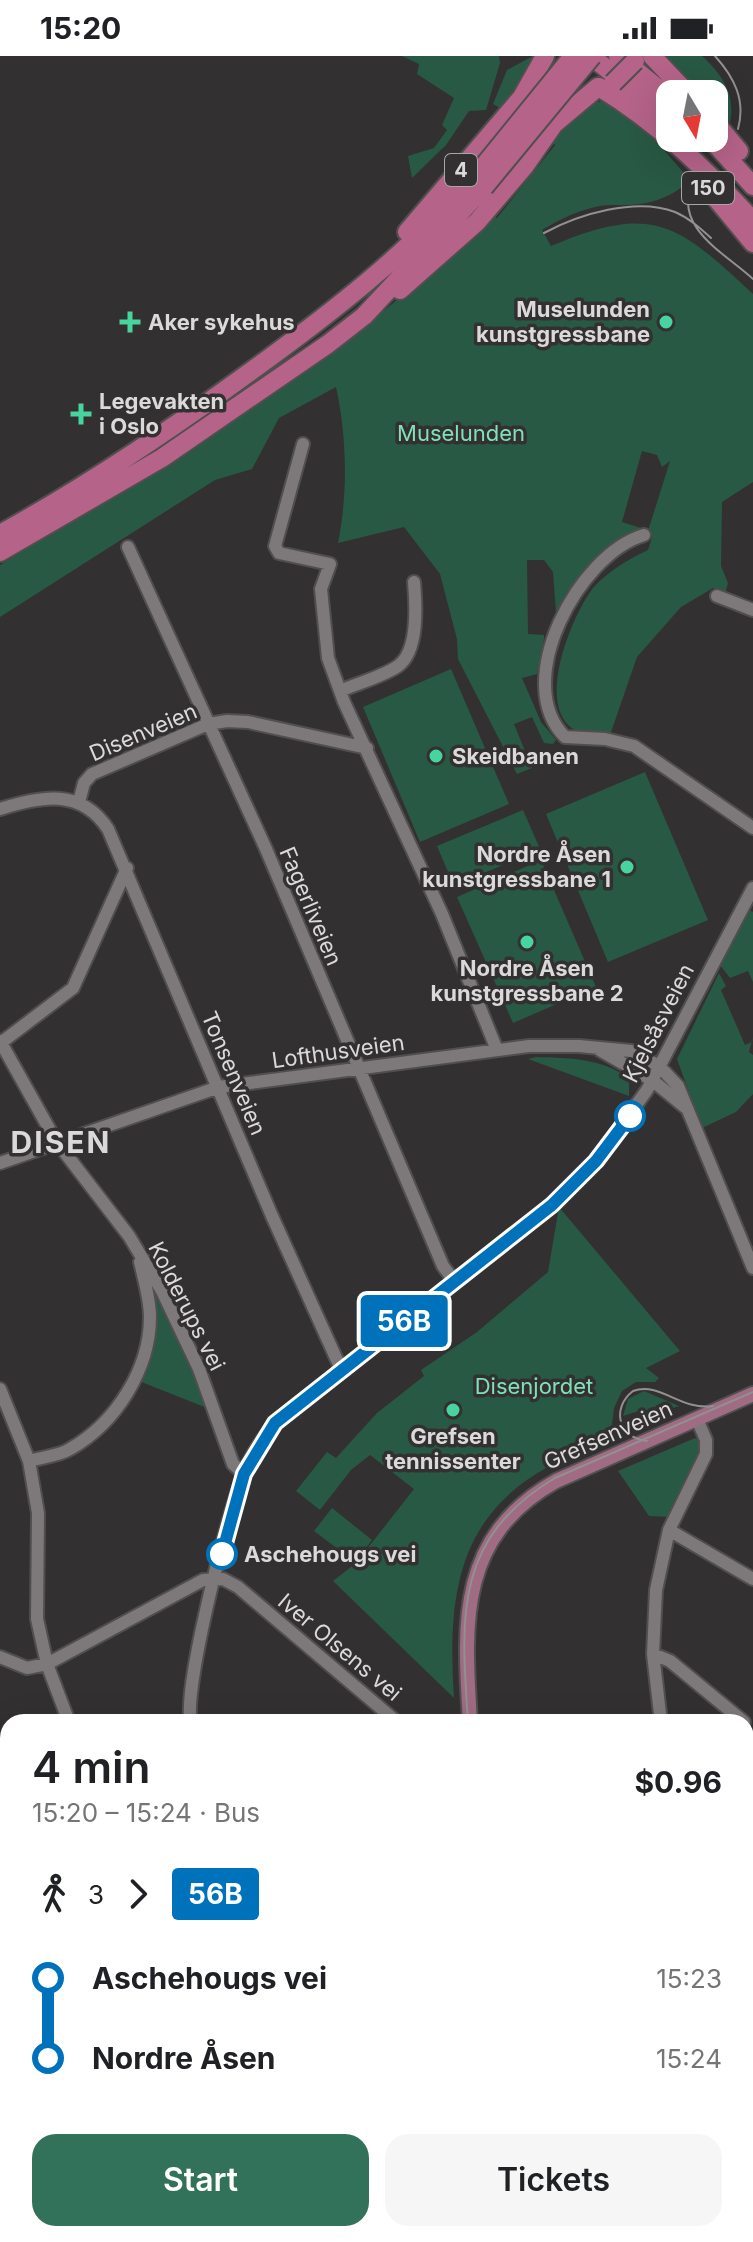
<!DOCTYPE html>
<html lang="en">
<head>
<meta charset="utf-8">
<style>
  body { margin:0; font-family:Inter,sans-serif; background:#f6f6f6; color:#202124; height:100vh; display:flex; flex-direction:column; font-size:30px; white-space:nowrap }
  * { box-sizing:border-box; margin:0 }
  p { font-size:26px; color:#757577 }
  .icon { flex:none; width:44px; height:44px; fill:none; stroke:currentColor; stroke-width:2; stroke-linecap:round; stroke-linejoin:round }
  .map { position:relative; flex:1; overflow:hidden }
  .side { position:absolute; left:0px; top:1658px; width:754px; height:528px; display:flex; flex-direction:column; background:#fff; border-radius:24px 24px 0 0; box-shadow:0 8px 32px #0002 }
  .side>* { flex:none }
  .badge { padding:0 16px; border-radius:6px; font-size:28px; line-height:52px }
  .needle { width:52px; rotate:170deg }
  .tools { position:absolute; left:656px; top:24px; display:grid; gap:16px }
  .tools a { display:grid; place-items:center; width:72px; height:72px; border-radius:16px; background:#fff; box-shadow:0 8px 32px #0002; font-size:40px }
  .map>.badge { position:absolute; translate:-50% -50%; box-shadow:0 0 0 4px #fff }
  .legs { display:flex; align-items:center; gap:12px; height:88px; padding:0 32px; font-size:26px }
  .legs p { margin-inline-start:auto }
  .headline { display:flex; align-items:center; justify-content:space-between; height:136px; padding:0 32px }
  h1 { font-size:44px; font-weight:600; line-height:60px }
  .cta { display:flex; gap:16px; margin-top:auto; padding:16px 32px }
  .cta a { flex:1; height:92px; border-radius:24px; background:#32725b; color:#fff; font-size:32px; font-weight:600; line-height:92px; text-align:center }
  .cta a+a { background:#f6f6f6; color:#202124 }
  ul { padding:0 32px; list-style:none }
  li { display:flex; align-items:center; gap:28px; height:80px; font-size:30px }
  li i { display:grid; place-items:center; width:12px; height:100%; margin:0 10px; background:currentColor }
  li i::after { content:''; width:20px; height:20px; margin:-10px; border:6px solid; border-radius:50%; background:#fff }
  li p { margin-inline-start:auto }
  li:first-child i { background:linear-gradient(#0000 50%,currentColor 0) }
  li:last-child i { background:linear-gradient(currentColor 50%,#0000 0) }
  .status { display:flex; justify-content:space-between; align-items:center; height:56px; padding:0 40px; background:#fff; direction:ltr }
  .status svg { height:22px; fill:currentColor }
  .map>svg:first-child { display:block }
  .green { fill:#285944 }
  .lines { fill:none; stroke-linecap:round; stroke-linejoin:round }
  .minor-casing { stroke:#514e4f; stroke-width:16 }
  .major-casing { stroke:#514e4f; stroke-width:18 }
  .highway-casing { stroke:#514e4f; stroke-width:22 }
  .minor { stroke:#7d797a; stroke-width:12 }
  .major { stroke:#9f6c83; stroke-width:14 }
  .highway { stroke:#b56389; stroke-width:18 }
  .tram { stroke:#929090; stroke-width:2 }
  .highway-bridge-casing { stroke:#514e4f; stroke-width:22; stroke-linecap:butt }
  .highway-bridge { stroke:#b56389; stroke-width:18 }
  .line-1-casing { stroke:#fff; stroke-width:18 }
  .line-1 { stroke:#0072bc; stroke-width:12 }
  .poi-dot { fill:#47d49e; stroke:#333031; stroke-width:3 }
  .stop-1-dot { fill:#fff; stroke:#0072bc; stroke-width:4 }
  .labels { text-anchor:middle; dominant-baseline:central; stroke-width:7; stroke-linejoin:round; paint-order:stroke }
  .shield { fill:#333031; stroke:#a9a6a7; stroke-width:2 }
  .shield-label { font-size:20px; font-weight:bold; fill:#dbd9d9 }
  .poi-label { font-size:22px; font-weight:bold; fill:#dbd9d9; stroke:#333031; text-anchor:start }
  .park-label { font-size:22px; fill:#7fe1b6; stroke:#333031 }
  .street-label { font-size:22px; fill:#dbd9d9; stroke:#333031 }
  .stop-label { font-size:22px; font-weight:bold; fill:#dbd9d9; stroke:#333031; text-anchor:start }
  .district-label { font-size:30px; font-weight:bold; letter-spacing:2px; fill:#dbd9d9; stroke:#333031 }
</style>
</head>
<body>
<div class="status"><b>15:20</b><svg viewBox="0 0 49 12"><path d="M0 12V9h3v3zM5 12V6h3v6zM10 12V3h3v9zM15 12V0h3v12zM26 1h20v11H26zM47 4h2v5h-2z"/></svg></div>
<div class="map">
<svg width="753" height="2186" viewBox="0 0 753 2186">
  <rect width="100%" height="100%" fill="#333031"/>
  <path class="green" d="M402,0H499L500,7L486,54L469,55L446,89L412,122L408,100L434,92L447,74L442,69L454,42L417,18L419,8Z
    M533,0L515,37L500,52L493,48L507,14Z
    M663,0H702C722,18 736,39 730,67L714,50V38H702Z
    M605,45L642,69L690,124C666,147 640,150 612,149C589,149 562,162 542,174L551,190C653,147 677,167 753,238V426L722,446L721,510L728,527L725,538L713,532L681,551L637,601L610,679C602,679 593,680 585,678C528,664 571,560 593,532C608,515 629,503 648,494L652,481L648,475L670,405L662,411L657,399L642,395L622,466L641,472L639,477C600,492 577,520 556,556L553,516L544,504H527L528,578L544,579V583L537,618L522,622L541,666L556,684L553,688L544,687L532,661L514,668L532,712L517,718L458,603L457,583L440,518L404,471L338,487C348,437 347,381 336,331L279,362L252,413L215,424L0,561V509C172,404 347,300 493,160L497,162L555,89L552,86C567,67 578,46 605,45Z
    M451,613L509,748L420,786L363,651Z
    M645,716L708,864L608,906L546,758Z
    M523,754L540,793L454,830L437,790Z
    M541,804L596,931L513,967L457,841Z
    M749,854L753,856V926L748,915L730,922L716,904Z
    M719,917L726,930L721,934L745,989L752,986L753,980L749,996L753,999V1038L736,1056L702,1072L677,1003Z
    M536,1001C567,1002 604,1002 629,1023V1040L528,1003Z
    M559,1151L680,1295L646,1312L659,1322L655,1326H636L622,1335L614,1352L610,1384C590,1392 567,1400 548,1411C454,1462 448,1547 454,1642L333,1525L356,1507L414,1433L370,1399L351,1414L320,1454L296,1435L327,1396L336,1402L377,1357L424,1320L421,1314L477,1276L548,1216Z
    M152,1228L188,1298L207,1352L139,1325L148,1234Z
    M644,1335L679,1350L673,1352L674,1357L649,1368L642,1354L623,1360L628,1343Z
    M695,1382L701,1385L702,1396L669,1461L649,1460L618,1415Z
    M332,1452L372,1484L355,1506L314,1475Z"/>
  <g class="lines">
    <g class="minor-casing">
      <path id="minor" d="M303,388L275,490L279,497L330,508L321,533L328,602L344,646L442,858L497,994
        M644,479C579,498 510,626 565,681L605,683L634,690L753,772
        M128,491L266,793L443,1210L455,1226
        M717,540L753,554
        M340,635C358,627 382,621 398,610C419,595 416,549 414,526
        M79,746L84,727L92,718L208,668L227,665L248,666L367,692
        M0,753C41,740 81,732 108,773L272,1160L341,1313
        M0,985L56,1085L129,1180L162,1235L199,1313L233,1408L244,1418
        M2,986L73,932L127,812
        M598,993L652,1024L685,1051
        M0,1107L219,1031L529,990H579L631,995L659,1010L678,1030L753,1212
        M0,1333L29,1405L38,1457L37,1563L47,1608L69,1666
        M29,1405C42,1401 59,1400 70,1393C116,1367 150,1313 150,1261C150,1243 144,1223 140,1206
        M669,1474L753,1523
        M653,1598L670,1605L744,1666
        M0,1601L27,1612L47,1608L203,1524L223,1523L238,1531L397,1666
        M191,1666C182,1635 231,1442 248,1408C259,1385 274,1367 294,1351L539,1160L596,1105L647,1034L753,832
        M661,1666L653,1598L656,1534L669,1474L706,1398V1384L697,1363
        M0,1901L8,1932
        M746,1952L753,1955
        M285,2178L293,2186
        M200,2186L203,2178
        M404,2186L407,2178"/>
    </g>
    <g class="major-casing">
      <path id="major" d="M470,1666C464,1567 457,1481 556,1425L753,1338
        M746,2124L753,2125"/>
    </g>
    <g class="highway-casing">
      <path id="highway" d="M591,0L670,64
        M618,0L670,42
        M652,0L688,38
        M599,31C658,67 707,114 753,165
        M714,65L739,95
        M710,82L753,130
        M710,135L753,187
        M407,176L522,41L545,0
        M400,234L477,166L524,111L554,68L598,31
        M0,478C87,430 169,375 250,316C330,258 409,197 474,122
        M0,496L162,402L328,288L364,260L484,131"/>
    </g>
    <use href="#minor" class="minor"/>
    <use href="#major" class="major"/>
    <use href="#highway" class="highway"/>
    <path class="tram" d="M715,0C734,21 746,44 738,73
      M692,127C673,172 725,197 753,223
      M544,177C579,158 636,141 675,156C689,162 700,172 711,182
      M647,1385C618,1382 611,1352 633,1335C660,1325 680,1355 713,1350
      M468,1666C461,1562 453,1483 555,1422L753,1336
      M746,2122H753"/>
    <g class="highway-bridge-casing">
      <path id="highway-bridge" d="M613,27L635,5
        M474,122L573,0
        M484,131L592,0"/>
    </g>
    <use href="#highway-bridge" class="highway-bridge"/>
  </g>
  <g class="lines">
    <g class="line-1-casing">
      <path id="line-1" d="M222,1498L244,1418L275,1367L552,1149L596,1105L630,1060"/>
    </g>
    <use href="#line-1" class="line-1"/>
  </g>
  <g class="poi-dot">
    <path d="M126 254h8v8h8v8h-8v8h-8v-8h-8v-8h8z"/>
    <circle cx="666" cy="266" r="8"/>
    <path d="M77 346h8v8h8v8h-8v8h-8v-8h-8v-8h8z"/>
    <circle cx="436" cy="700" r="8"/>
    <circle cx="627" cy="811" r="8"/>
    <circle cx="527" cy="886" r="8"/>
    <circle cx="453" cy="1354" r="8"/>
  </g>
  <g class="stop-1-dot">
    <circle cx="630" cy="1060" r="14"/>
    <circle cx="222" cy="1498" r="14"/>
  </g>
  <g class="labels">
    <g class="shield">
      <rect x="445" y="98" width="32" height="32" rx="6"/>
      <rect x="682" y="116" width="52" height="32" rx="6"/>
    </g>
    <g class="shield-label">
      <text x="461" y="114">4</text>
      <text x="708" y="132">150</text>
    </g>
    <g class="poi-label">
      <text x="650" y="253" text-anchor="end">Muselunden<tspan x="650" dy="25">kunstgressbane</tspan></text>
      <text x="148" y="266">Aker sykehus</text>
      <text x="99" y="345">Legevakten<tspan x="99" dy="25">i Oslo</tspan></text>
      <text x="452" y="700">Skeidbanen</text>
      <text x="611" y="798" text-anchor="end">Nordre Åsen<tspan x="611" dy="25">kunstgressbane 1</tspan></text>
      <text x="527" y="912" text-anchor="middle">Nordre Åsen<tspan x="527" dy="25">kunstgressbane 2</tspan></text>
      <text x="453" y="1380" text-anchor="middle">Grefsen<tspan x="453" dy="25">tennissenter</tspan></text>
    </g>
    <g class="park-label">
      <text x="461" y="377">Muselunden</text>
      <text x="534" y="1330">Disenjordet</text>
    </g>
    <g class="street-label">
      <text transform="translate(143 676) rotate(-23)">Disenveien</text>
      <text transform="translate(311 850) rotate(67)">Fagerliveien</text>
      <text transform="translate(658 967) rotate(-63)">Kjelsåsveien</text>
      <text transform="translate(338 995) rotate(-8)">Lofthusveien</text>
      <text transform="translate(234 1017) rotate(67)">Tonsenveien</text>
      <text transform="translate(187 1250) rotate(63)">Kolderups vei</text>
      <text transform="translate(608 1379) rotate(-24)">Grefsenveien</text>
      <text transform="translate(340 1591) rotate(40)">Iver Olsens vei</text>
    </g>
    <g class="stop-label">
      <text x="244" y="1498">Aschehougs vei</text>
    </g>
    <g class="district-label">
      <text x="61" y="1086">DISEN</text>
    </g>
  </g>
</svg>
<div class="tools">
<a><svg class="needle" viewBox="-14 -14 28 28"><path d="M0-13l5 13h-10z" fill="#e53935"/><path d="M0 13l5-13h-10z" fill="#757577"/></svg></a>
</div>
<b class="badge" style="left:404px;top:1265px;background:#0072bc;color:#fff">56B</b>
<section class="side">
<div class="headline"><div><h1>4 min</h1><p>15:20 – 15:24 · Bus</p></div><b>$0.96</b></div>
<div class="legs"><svg class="icon" aria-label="walk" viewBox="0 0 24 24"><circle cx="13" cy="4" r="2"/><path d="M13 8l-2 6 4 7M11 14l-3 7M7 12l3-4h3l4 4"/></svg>3<svg class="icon" aria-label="forward" viewBox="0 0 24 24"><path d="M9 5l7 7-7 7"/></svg><b class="badge" style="background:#0072bc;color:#fff">56B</b></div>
<ul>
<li><i style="color:#0072bc"></i><b>Aschehougs vei</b><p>15:23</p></li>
<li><i style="color:#0072bc"></i><b>Nordre Åsen</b><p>15:24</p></li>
</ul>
<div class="cta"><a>Start</a><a>Tickets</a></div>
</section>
</div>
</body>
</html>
